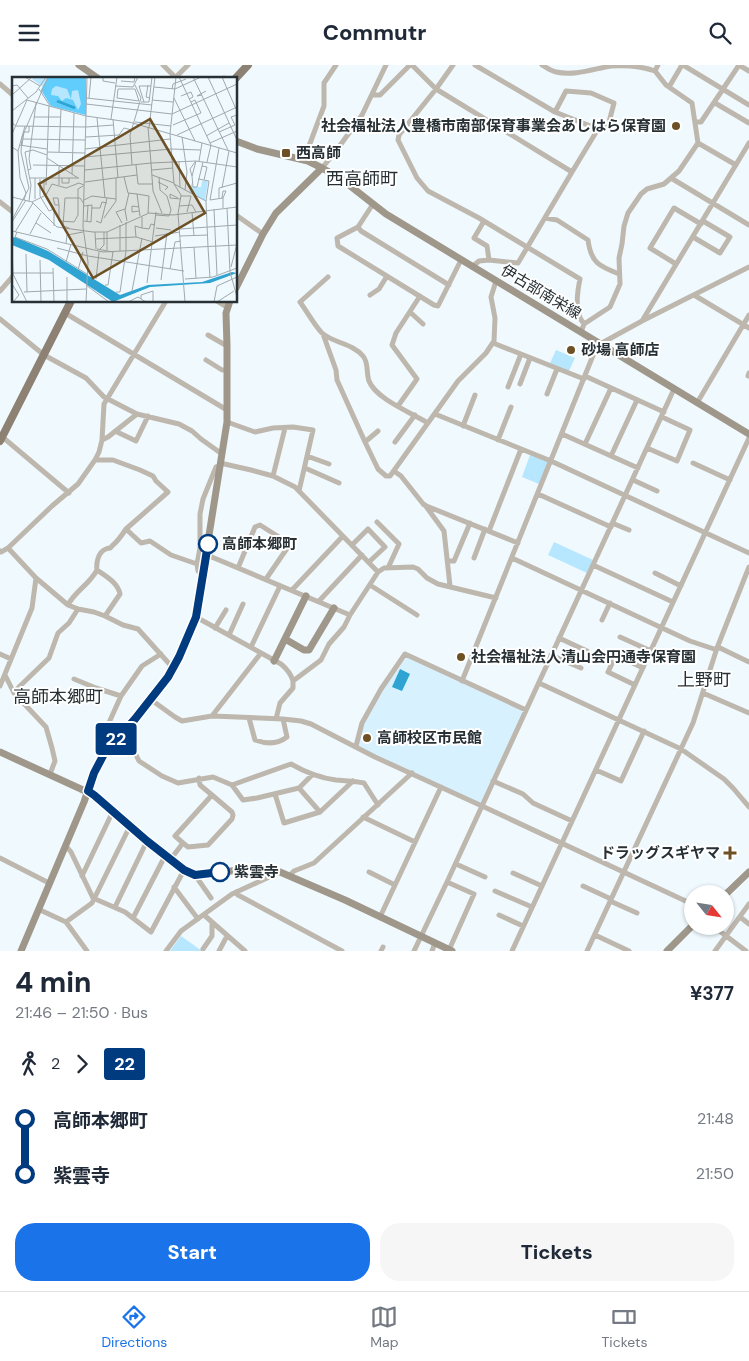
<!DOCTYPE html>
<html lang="en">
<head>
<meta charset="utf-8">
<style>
  body { margin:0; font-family:"DM Sans","Noto Sans JP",sans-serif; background:#f6f6f7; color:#1f2937; height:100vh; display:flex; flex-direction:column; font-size:19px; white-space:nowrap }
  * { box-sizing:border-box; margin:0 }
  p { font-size:16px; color:#747a83 }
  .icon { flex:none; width:28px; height:28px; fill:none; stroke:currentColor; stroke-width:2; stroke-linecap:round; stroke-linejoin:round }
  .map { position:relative; height:886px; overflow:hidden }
  .drawer { display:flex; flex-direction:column; background:#fff; flex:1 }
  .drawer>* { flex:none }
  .badge { padding:0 10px; border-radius:4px; font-size:18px; line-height:32px }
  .needle { width:32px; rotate:120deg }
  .tools { position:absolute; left:684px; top:820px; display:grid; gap:10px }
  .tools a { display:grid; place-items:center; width:50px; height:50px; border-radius:50%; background:#fff; box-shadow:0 1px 4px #0004; font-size:25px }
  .map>.badge { position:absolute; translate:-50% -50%; box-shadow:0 0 0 2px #fff }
  .legs { display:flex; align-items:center; gap:8px; height:55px; padding:0 15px; font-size:16px }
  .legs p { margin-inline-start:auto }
  .overview { display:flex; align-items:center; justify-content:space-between; height:85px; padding:0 15px }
  h1 { font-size:28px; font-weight:800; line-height:38px }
  .cta { display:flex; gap:10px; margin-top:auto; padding:10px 15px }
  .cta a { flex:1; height:58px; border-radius:20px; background:#1a73e8; color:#fff; font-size:20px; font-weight:800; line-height:58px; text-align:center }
  .cta a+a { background:#f6f6f7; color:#1f2937 }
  ul { padding:0 15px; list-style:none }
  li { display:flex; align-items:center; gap:18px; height:55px; font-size:19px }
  li i { display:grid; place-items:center; width:8px; height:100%; margin:0 6px; background:currentColor }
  li i::after { content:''; width:12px; height:12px; margin:-6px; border:4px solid; border-radius:50%; background:#fff }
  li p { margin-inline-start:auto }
  li:first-child i { background:linear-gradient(#0000 50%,currentColor 0) }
  li:last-child i { background:linear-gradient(currentColor 50%,#0000 0) }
  header { display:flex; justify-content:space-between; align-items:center; height:65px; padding:0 15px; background:#fff; font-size:22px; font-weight:800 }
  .tabs { display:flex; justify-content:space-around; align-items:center; height:70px; border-top:1px solid #e0e1e3; background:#fff; font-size:14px; color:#747a83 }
  .tabs a { display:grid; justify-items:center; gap:2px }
  .tabs .current { color:#1a73e8 }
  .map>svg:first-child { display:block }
  .built { fill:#d7f1fe }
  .green { fill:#b7e7ff }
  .water { fill:#2fa4d2 }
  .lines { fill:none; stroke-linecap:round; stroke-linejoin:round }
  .street { stroke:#bdb7ae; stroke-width:5 }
  .secondary { stroke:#a0978b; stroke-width:7 }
  .primary { stroke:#8c8172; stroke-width:8 }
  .line-1-casing { stroke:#fff; stroke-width:11 }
  .line-1 { stroke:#003b80; stroke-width:8 }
  .poi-dot { fill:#6d5024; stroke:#fff; stroke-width:2 }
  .stop-1-dot { fill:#fff; stroke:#003b80; stroke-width:2.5 }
  .labels { text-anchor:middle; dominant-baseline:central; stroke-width:4; stroke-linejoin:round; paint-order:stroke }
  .poi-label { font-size:15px; font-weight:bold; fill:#273035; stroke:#fff; text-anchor:start }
  .street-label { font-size:15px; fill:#273035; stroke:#fff }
  .stop-label { font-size:15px; font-weight:bold; fill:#273035; stroke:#fff; text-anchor:start }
  .quarter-label { font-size:18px; fill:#273035; stroke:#fff }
  .inset-river { fill:none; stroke:#2fa4d2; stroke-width:2.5 }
  .inset-road { fill:none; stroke:#9fa9ae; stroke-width:1 }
  .view { fill:#6d5024; fill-opacity:0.15; stroke:#6d5024; stroke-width:2.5 }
  .inset-edge { fill:none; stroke:#273035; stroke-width:2.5 }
</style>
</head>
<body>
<header><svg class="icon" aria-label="menu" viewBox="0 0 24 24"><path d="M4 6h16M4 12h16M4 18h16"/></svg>Commutr<svg class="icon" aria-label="search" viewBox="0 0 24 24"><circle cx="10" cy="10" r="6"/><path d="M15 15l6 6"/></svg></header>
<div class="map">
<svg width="749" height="886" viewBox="0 0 749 886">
  <rect width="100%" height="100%" fill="#eff9fe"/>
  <path class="built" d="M407,592L521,645L523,648L481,738H480L377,691L359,681L358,678L362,660L380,628Z"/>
  <path class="green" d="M556,285L575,293L569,306L550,298Z
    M530,390L548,397L539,419L522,412Z
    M554,477L593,495L587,508L548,490Z
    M181,871L202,886H170Z"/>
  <path class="water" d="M400,604L410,609L402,626L392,622Z"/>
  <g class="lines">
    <path class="street" d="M163,0L176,13
      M412,0L436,24L572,107L518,198L489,195L479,196L472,202
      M453,0L436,24L399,70L398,75L417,113L428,126L479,153L580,214C577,228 574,248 584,259
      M475,0L555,47L598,64L609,57L614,38L591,28L566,26L555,47
      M542,0C546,2 551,6 556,7C575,11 593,4 611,1C626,0 641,1 655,6
      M683,0L749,40
      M739,0L749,6
      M174,14L188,0
      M221,14L224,13L225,14
      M0,19L14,31
      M669,22L682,0
      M372,30H380L410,0
      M715,38L749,58
      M695,57H701L739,0
      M698,78L736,100
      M308,96L306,89L324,41V18L336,0
      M322,103L336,86L362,50L386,0
      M572,107L598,64
      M671,113L749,160
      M0,137L14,148
      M373,139L358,162L337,173L338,181L434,240L438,241L461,195
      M236,150L263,169
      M545,153L557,155L588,175C591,198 599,201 619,209
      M484,156L474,173L487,181L489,195
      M358,162L361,166L449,220
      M693,172L720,188L730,172L703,156
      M676,199L650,183L674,143L701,159
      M328,212L300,237C306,245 315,261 322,268C333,278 352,278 363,291C369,298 366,308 369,316C376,334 412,348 428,358
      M0,226L14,210
      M370,230L379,224L387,211
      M694,230L749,263
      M217,236L227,242
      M410,247L423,259
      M65,248L227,345
      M0,254L44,290L86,313L104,332L137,349L179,359L192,366L201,374L222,389
      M642,256L749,78
      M581,267L584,259L610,242L620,219L619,193L622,179L624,161L628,148L641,129L647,124L664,119L679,106L698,78L692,38L666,20L655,6L658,0
      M323,269L336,305L337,315L365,377L378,404L386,411H390L458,316L486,288L494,276L495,253L491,232L496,216
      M208,270L227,281
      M493,278L584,314
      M600,279L642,256L749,202
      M206,295L222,305H227
      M585,311L664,347
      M748,311L749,308
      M520,319L530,293
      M508,322L521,289
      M547,329L557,304
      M697,338L749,250
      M398,341L417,314L392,280L396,268L420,231
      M435,349L551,396L749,488
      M227,357L255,367L273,363L293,362L313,365L299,426
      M463,361L475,330
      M115,366L136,376L148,351
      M562,369L638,403
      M0,370L69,428
      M102,375L108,372L137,349
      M498,375L511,342
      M365,377L378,366
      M395,377L415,350
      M585,379L611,323
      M647,383L677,396L690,365L662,352
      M307,391L329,399
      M611,391L637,335
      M95,395H113L140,405L153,411L156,416L168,427L126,464L141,478L150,476L171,490L197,499
      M220,398L251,405L273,411L295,422L378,507
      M693,398L730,415
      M305,403L339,418
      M394,406L401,411L424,440L518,478
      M273,411L285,363
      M633,415L657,426
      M538,429L611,462
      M425,440L444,466L450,521
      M377,457L399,479L388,503
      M612,458L629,465
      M489,466L521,384
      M352,480L368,464L385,482L369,497
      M8,483L52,441L78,419L95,395L99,387L102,375L104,339L166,236
      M0,486L1,487L8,483L36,513L68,540L78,544L94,547L105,551L123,560L138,564L173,603
      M207,490L350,550L378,507L384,503L413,502L418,504L427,513L438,519L496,533
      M474,493L485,464
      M512,493L690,576L714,584L720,583L749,597
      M448,496H454L470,458
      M593,500L673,537
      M238,503L255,462L260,460L290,479L266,514
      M655,508L681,521
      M204,510L201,509L198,506L197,499L200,483V449L203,434L216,402L220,401
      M370,520L417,550
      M292,525L343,471
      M319,536L362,490
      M68,540C75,526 89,520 97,505
      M105,551L120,529C118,518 106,511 97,505C96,498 98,487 106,484C113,481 107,486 113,480C118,476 122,470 126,464
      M196,552L281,599C287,604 291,609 293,616L321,595L329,579L344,562L350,550
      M602,555L610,538
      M215,563L226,545
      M229,570L243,539
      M620,572L651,586
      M559,573L587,586
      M251,582L280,521
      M0,589L11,594
      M161,589L142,601L121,631L107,662L133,684L139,696L162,711L178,718L213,712L232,720L291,699C305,707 320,713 336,715C346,716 355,716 364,718L378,740
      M551,590L581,603
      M5,610L14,628L46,662L52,683L55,696L50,709
      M74,614L96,623L121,631
      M462,616L598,278
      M539,618L681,684L724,714L733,723L749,742
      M635,620L608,607L616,590L643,603
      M0,621L32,543L36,513
      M14,628L20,621L49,593L58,568L69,558L78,544
      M703,628L749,648
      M150,634L175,652L182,656L212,651L283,654L301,656L311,659L375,692L482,741L674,324
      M212,651L261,588
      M249,653L255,675C266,679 278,679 287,672L283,654
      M276,654L280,638L293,623V616
      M100,668L107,662
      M356,681L362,658L381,624L405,589L526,645
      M596,705L621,716L644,666
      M199,713L200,720L212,730
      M493,716L523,729L533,738L572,756
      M232,720L243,735L257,733L299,723L312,710
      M299,723L320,747
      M275,729L284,758L320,747L353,716
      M363,752L415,777
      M66,781L71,787L93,833L125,847L151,867L184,805
      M0,793L49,818
      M170,795L183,778L175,771L212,730L232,747L233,750L232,754L208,780L188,782L183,778
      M456,799L485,812
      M369,807L395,820
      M513,808L542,821
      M195,810L211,833
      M290,810L294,806L314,798L412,708
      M82,811L113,746
      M447,817L474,829L449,885
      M583,821L611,834
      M174,822L198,854
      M495,826L532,842
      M236,827L238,830L342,886
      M610,836L637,848
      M115,842L147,776
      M38,844L66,857L92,838L128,765L131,761
      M204,850L245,886
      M499,850L523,861
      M380,852L441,722
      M740,852L749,859
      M133,853L165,791
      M66,857L87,886
      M713,861L746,886
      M595,870L629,886
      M203,884L212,871V858
      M166,886L181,866L232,829L280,807
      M219,886L227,871
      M381,886L383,882
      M414,886L447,817L482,741L692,839
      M432,886L435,878
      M512,886L749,373
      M587,886L693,658L717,583L749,502
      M715,886L749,839"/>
    <path class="secondary" d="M79,0L99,14
      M236,76L257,84L308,96L322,103L340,113L386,149L749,369
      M236,223L263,169L276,148L322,103
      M285,574L304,585H309L334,543
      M274,596L306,531
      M0,687L94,730L147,776L184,805L195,810L258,803L280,807L345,835L452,886
      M725,830L749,807
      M21,886L84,737L94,708L99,696L104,689L135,654L168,612L184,581L196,552L227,357V281L226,248L230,236
      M667,886L692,861"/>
    <path class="primary" d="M235,14L248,0
      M0,376L71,236"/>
  </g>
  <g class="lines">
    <g class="line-1-casing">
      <path id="line-1" d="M208,479L196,552L179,592L168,612L135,654L104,689L94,708L88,726L94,730L147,776L184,805L195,810L220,807"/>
    </g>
    <use href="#line-1" class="line-1"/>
  </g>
  <g class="poi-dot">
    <circle cx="676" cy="61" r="5"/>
    <rect x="281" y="83" width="10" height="10" rx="2.5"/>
    <circle cx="571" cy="285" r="5"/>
    <circle cx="461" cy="592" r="5"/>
    <circle cx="367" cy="673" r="5"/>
    <path d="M727.5 780.5h5v5h5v5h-5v5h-5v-5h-5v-5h5z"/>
  </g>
  <g class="stop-1-dot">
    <circle cx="208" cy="479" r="9"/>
    <circle cx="220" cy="807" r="9"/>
  </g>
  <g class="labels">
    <g class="poi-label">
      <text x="666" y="61" text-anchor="end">社会福祉法人豊橋市南部保育事業会あしはら保育園</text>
      <text x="296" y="88">西高師</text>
      <text x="581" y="285">砂場 高師店</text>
      <text x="471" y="592">社会福祉法人清山会円通寺保育園</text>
      <text x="377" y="673">高師校区市民館</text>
      <text x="720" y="788" text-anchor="end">ドラッグスギヤマ</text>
    </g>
    <g class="street-label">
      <text transform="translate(541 227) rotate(31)">伊古部南栄線</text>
    </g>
    <g class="stop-label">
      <text x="222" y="479">高師本郷町</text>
      <text x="234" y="807">紫雲寺</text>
    </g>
    <g class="quarter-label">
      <text x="362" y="114">西高師町</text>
      <text x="704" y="615">上野町</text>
      <text x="58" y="632">高師本郷町</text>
    </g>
  </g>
  <g transform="translate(12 12)">
    <rect width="225" height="225" fill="#eff9fe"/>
    <path d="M22,0H74V38L39,29L29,13L31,10L20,2ZM190,104H196L193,124L178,115L179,106L181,110H189Z" fill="#b7e7ff"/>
    <path d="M36,0H74V38L39,29L29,13ZM44,9L55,12L59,22L60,14L66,13L69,27L66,33L61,23L54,21L50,24L46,19L39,18L40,12Z" fill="#60cdfd" fill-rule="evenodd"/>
    <path d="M3,160L36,174L108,218L136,208L190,205L220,195L225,196L198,206L138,210L101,225L37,183L0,168V161Z" fill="#2fa4d2"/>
    <path class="inset-river" d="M45,24L63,31"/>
    <path class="inset-road" d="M13,0L28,9M91,0V4L103,6M164,0L158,57L162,107L169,118L166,137L173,225M167,0L199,68L195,85M181,0L216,73M196,0L225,63M210,0L224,32M109,4L122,5L123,0M136,8L134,20L138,21M0,9L5,8L16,21M103,9L121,10L126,0M142,10L163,12L189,0M27,12L38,29M106,12H123L127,24L105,21ZM160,12L161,7L174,2M0,18L20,0M190,18L185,19L194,14M169,19L179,15L181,20L177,22M74,21L140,28M77,21L79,0M162,21L183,64M140,23L161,25M129,25H137L140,0M132,25L127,9H139M74,27L160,37L225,7M0,34L24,15L34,0M22,40H48M85,41L93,121M99,42L105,0M101,42L106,101M123,45L159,49M0,46L4,49L74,50M161,48L189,36L183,23L179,25M74,50L102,48M136,50L139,86L184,84L225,90M137,51L143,0M207,55L223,48L219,40L225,38M0,57L15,23L74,39L117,45L225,76M165,58L225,30M194,59L217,46M74,60L107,58L112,51L120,53M170,60L175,95L173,113M10,62L73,63M198,66L225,54M7,68L35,72M10,68L12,55H17V49M0,70L6,74L13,49M207,71L198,123L211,121V131M73,72L158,62M6,74L8,101L14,116L12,123M35,75L73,76M47,75L49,32M73,80L159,72L189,73M35,81L66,101M167,84L168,110M184,84L180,99L181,110H185L191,85M187,84L190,66M21,88L72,89M120,88L118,58L129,21L123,8M124,88L126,107H141M190,89L195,90L192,103M16,93L13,75L21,73L35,78M73,93L139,86L141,114L150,136M140,93L161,91M60,97L62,36M140,98L162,106M180,99L178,92L183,85M112,100L116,116L125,117L128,139M18,101H67M50,101V106H57V101M28,102V119L37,134L42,132M186,102L197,104L194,124M73,105L125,98M146,105L156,110L153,113M162,107L194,124L196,170M34,108L37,29M47,108V89M210,111L217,74M125,117L137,119L136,136M32,118V102M34,118L42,131V149M169,119H179L175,135M0,120L20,125L45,150L81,155H95L137,136L161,138L225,130M166,121L158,117V121L169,122M207,121V111L225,106M210,121L211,114H214L211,121M23,122V101M72,123L80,119L104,122M17,124L19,108L16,93L19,92L17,82L24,26M20,125L34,118L40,107L54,111L67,106L72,108M47,128H43L41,121H46L47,128V144L62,145L66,138V112L71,109M167,129L180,128L184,135M127,130L120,129V135L127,134M80,131H88L90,125L95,126M215,131L218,195L225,220M202,132L205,198M180,135L182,159M144,138L157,139L159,133L155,119L148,113L147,100M92,141L104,124V101M0,143L17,111L9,75L10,60L36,0M72,144L79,145L80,128L72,129M75,144L76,128M84,144L89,146L95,121M115,144L113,133L117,116M0,145L14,123M24,146L39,156M110,146L104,135L113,132M57,151L51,149L53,121H68L72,127M130,151L137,152L139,147L143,148M144,151L159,153M168,152L225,148M0,154L91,175L225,168M3,155L21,126M5,155L3,160L35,172L75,197M83,155L84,172M18,157L29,136M143,159L168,155M168,159L196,158M124,160L123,149L130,151V140M83,162L124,160L141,165M54,166L55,158L71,155M0,170L1,197M182,170L184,201M196,170L198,201M45,171L76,179L172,194M85,172L101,175L96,208H93M88,172L92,168V155M95,173V155M108,174V148M14,177L15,215M28,183L29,225M54,185L59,167M219,190L225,167M41,191L42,225M158,192L163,165L169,164M66,193L71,175M1,196H41M1,197L15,225M55,200V225M84,202L87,175M173,202L201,200L225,191M149,203L155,156M135,206L144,135M0,207L7,218L1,225M74,208L97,225M120,214L130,161M12,215L74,212M104,215H108L114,174V145M129,222V218L141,214V225M74,225L76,185L71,150L75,0M116,225L126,220L134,225M202,225L205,209L225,200M205,225L222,214"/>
    <path class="view" d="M138,42L193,136L81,201L27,107Z"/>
    <rect width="225" height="225" class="inset-edge"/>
  </g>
</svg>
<div class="tools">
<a><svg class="needle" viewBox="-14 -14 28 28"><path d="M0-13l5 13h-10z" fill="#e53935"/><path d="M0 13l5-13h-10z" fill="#747a83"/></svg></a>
</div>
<b class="badge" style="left:116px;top:674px;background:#003b80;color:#fff">22</b>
</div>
<section class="drawer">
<div class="overview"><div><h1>4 min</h1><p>21:46 – 21:50 · Bus</p></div><b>¥377</b></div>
<div class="legs"><svg class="icon" aria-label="walk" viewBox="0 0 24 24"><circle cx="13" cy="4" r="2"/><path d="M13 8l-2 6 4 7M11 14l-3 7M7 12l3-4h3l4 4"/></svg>2<svg class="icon" aria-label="forward" viewBox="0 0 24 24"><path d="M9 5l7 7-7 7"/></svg><b class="badge" style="background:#003b80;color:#fff">22</b></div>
<ul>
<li><i style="color:#003b80"></i><b>高師本郷町</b><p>21:48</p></li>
<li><i style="color:#003b80"></i><b>紫雲寺</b><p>21:50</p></li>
</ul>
<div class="cta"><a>Start</a><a>Tickets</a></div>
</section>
<nav class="tabs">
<a class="current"><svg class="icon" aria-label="directions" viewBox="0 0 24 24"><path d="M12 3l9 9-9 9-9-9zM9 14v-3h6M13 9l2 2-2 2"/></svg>Directions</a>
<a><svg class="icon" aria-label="map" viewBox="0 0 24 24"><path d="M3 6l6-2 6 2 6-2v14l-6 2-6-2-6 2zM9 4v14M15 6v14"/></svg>Map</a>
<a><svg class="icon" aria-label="tickets" viewBox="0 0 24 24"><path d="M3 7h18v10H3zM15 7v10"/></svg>Tickets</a>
</nav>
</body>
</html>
